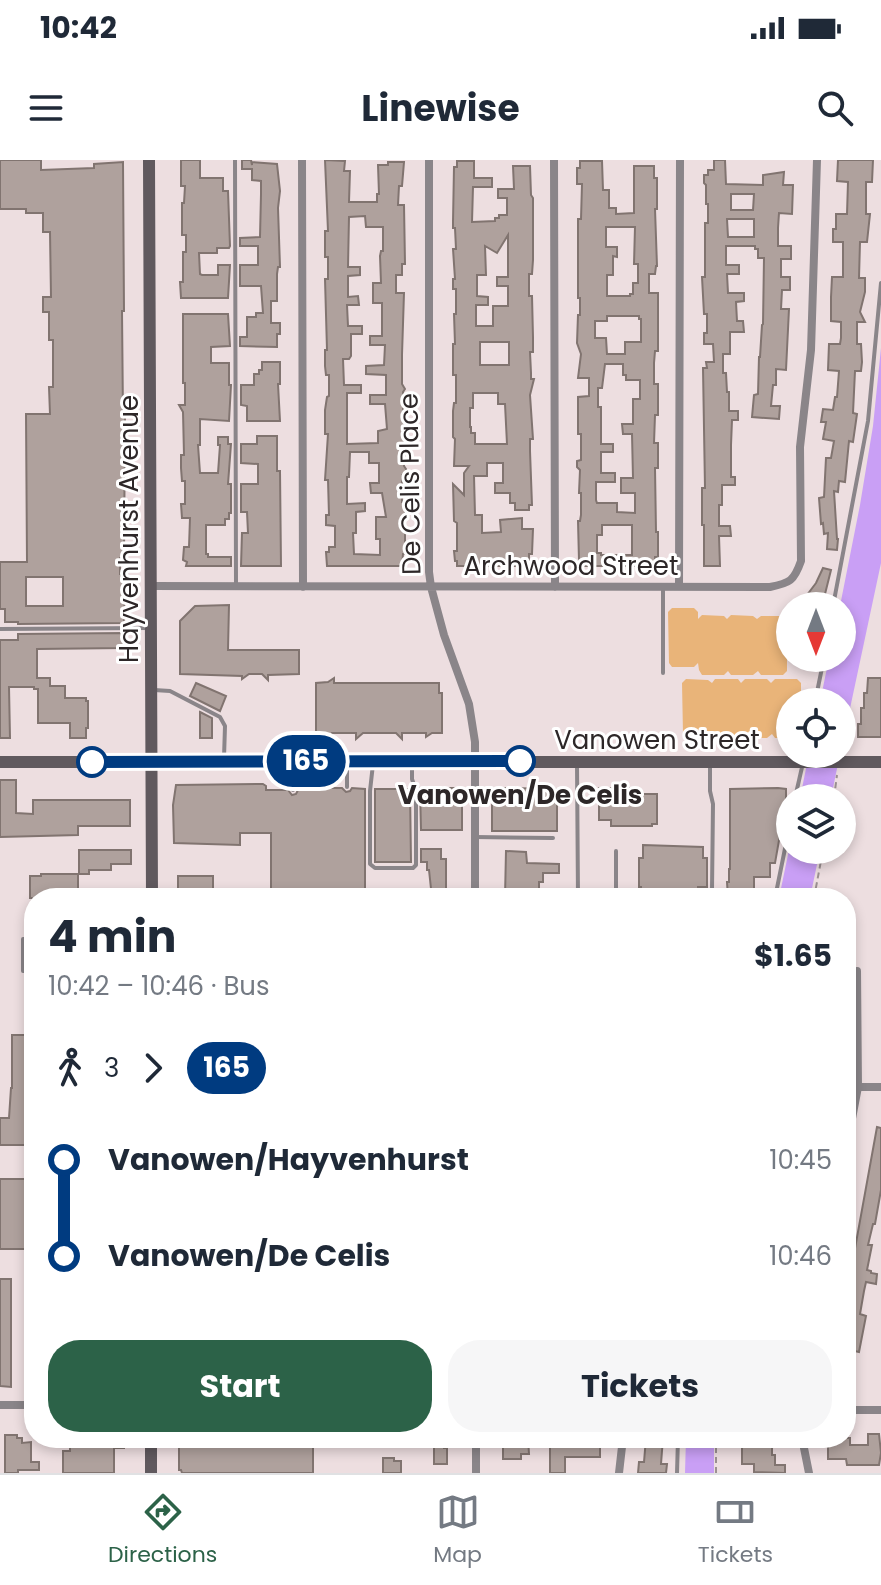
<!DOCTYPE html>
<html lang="en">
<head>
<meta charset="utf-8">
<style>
  body { margin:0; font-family:Poppins,sans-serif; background:#f6f6f7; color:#1f2937; height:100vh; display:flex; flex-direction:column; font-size:30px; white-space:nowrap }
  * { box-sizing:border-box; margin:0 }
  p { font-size:26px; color:#747a83 }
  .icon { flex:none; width:44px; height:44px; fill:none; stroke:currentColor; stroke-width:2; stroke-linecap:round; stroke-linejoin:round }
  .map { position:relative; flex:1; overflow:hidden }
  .panel { position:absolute; left:24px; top:728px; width:832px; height:560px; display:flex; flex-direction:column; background:#fff; border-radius:32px; box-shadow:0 4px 12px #0003 }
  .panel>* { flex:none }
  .badge { padding:0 16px; border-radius:26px; font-size:28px; line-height:52px }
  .needle { width:52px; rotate:180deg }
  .tools { position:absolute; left:776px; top:432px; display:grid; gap:16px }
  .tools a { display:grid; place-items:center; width:80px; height:80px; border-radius:50%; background:#fff; box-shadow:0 4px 12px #0003; font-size:40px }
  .map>.badge { position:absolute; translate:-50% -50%; box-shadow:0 0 0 4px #fff }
  .legs { display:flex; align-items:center; gap:12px; height:88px; padding:0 24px; font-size:26px }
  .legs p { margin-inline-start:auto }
  .headline { display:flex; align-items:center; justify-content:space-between; height:136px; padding:0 24px }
  h1 { font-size:44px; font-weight:700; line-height:60px }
  .button { display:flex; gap:16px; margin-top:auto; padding:16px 24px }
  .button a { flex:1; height:92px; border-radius:32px; background:#2c6248; color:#fff; font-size:32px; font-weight:700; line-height:92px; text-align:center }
  .button a+a { background:#f6f6f7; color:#1f2937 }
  ul { padding:0 24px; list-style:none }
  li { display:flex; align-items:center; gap:28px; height:96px; font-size:30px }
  li i { display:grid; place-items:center; width:12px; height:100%; margin:0 10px; background:currentColor }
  li i::after { content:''; width:20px; height:20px; margin:-10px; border:6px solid; border-radius:50%; background:#fff }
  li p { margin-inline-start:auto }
  li:first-child i { background:linear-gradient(#0000 50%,currentColor 0) }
  li:last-child i { background:linear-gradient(currentColor 50%,#0000 0) }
  .status { display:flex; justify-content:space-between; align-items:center; height:56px; padding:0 40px; background:#fff; direction:ltr }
  .status svg { height:22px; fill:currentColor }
  header { display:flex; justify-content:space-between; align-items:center; height:104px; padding:0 24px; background:#fff; font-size:36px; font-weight:700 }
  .dock { display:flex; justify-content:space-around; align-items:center; height:112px; border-top:2px solid #e0e1e3; background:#fff; font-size:22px; color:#747a83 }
  .dock a { display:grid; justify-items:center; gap:4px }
  .dock .on { color:#2c6248 }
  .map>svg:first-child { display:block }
  .green { fill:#e9b479 }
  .water { fill:#c99ff5 }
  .building { fill:#afa19d; stroke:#817470; stroke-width:2; fill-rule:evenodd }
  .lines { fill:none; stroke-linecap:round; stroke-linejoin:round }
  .path { stroke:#9c9192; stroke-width:2; stroke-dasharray:6 4; stroke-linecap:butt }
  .service { stroke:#8a8589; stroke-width:4 }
  .minor { stroke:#8a8589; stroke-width:8 }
  .secondary { stroke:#60595e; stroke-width:12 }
  .line-1-casing { stroke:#fff; stroke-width:18 }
  .line-1 { stroke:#003b80; stroke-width:12 }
  .stop-1-dot { fill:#fff; stroke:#003b80; stroke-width:4 }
  .labels { text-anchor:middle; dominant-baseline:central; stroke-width:6; stroke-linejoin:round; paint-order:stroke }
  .street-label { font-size:26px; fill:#2d2728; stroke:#fff }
  .stop-label { font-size:26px; font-weight:bold; fill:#2d2728; stroke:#fff }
</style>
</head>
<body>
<div class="status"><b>10:42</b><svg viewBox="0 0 49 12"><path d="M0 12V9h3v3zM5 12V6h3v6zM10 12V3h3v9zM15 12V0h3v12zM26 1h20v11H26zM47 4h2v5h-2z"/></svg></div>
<header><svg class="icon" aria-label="menu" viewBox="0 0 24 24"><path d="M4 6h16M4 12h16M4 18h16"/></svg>Linewise<svg class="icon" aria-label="search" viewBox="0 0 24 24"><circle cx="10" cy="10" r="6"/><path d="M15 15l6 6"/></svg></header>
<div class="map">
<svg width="881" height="1313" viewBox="0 0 881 1313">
  <rect width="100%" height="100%" fill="#eddee0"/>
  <path class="green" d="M672,448H694L698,452V459L702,455L724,456L727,459L731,455L753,456L757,459L761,456H783L787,460V511L783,515H761L758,511L753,515H731L728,511L724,515H702L699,510L698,503L694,507H672L669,503L668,452Z
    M686,519L708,520L712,523L715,519H738L741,523L745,519H767L771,523L775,519H797L801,523V542H790V578H775L772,574L767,578H745L742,574L737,578H715L712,574L708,579L686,578L683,574L682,523Z"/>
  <path class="water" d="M881,188V403L842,586V542H820L829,498H842V446H840L860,345L873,266Z
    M809,594H840L831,638H800Z
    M790,685V690H820L810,738H779Z
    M686,1278H714V1313H685Z"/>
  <path class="building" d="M0,0H41V10L94,8V4L123,2L124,151H122L123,257H125L124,398H120V414H125L124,463L18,464V462H5V449H0V402H27L26,254H50L49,227H53V180H49V152H43V137H51L50,72H43V53H26V49H0ZM26,417H63V446H26Z
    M181,0H200V18H223V31H228L230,86L229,88H217V93H199L200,114L202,115H218V105H230L228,138H181L180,122H183V92H186V75H182V43H184L185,26H181Z
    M242,0H251L252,5V2L277,4L280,31L278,48L280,107H278L277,114V141H271V163H280V174H277V187L240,186V177H247V157H256V153H263L261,126H240V105H258V86H240V78L260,77L261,34V21L252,20V9H242Z
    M325,0L345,1L344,11H350L349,42H377V34H379L378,5H388V2H404L402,26H399L398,45H404L405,104H402V115H396V133H404L402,195V224L405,229L403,232V255H405L404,306L406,309V315H402V342H405V394H403L402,406H327L326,392H329V387H335V366L326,365V355H329L328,320H325L328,274H325V250L327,237L329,236V215H326L325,206V190H327L325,119H328V97H325V71H328ZM365,56L366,67H383V91H381L380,96L381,123H373V143H382V176H370V185H385L384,205L366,206V214L386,215V235H370V244H385L387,269L378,271V283L347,284V233H361V225H344L343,199H349L351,196V174H362V166H348L347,145H359L358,136L348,137V116L360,115V107H348L349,57ZM350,292H369V303H379V323H370L371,333H382L386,357H376V379H380V395L354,394L353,373H356V352L365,351V343L347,344V317H349Z
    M714,0H725L726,24L763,25V15L784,12L783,25H793L792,54L779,53L778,68V86H791V99H781V117H790V130H782L781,149H789L786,210L776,209V225H773L771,246H780L779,259L752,257L754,235L758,234L759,197H760L762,165L763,164L764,98H758V89H755V86H726V105H739V114H727L728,133H744V141L736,142L737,161H743L744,172H730V194H723V213H726L727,232H729V251H738V260H732L731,285V317H735V325H722V345H719V366H730L731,376H719L720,406H704V365H702V328H705L703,208H707L706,202H714L713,184H704V173H707V154H704L702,117H705V63H708V44H706V25L704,23V15H708V10H714ZM731,34H754L753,50H731ZM727,59H754V77H728Z
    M838,0H873L872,22H866V54H870L867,82H860L859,118H865V132L860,152L865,162H857V184H861L862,202L861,211H855L853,253L857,254L853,282L849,281L845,322L839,321L838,332L834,331L837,379H838L837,390L827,389L828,373L824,374L823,363L821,364L819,338L824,337L826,298H831L834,281L823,279L826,262H821L823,249L833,250L835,237H837L839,211L828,210L829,184H840L841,178V162L831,161V137L832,117H843V82H833V69H836V54H847L848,22L837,21Z
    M457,1H474V18H492V27H473L472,62L495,61V58H499V55H507V38H498V29H514L513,6H530L531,35L533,38V100L532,114H529V136H532L533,177V192H530L531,213V219H534L530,235L533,279H530V291L532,345H529V350H515V343H510V333H495V323H503V303H487V316H474L475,355H482V373L501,372L500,360L522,358V369H533L532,394H529V406H457V401H455L454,391H457V363L454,361L453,324L464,335V313L469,306H454L455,279L453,277V251L454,243H456V215H453V184H455L454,154H456V129H453V119H455L453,89H456L455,68H453V62L454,7H457ZM508,75V117H497V126H508V146H493V166H476V145H488V137L477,136V115H486L485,86L497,93ZM480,182H509V205H480ZM473,233H498V244H505L507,284H475V273H471V267H470V248H473Z
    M580,1H602L603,30H609V48H616V54L634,53V6H654V18H657V49H655L657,106H656L655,114H649V133H658V191H655L654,203V224H658V255H655L654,283H658V308H655L656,372H658V397H655V406H582V401L579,400L578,361H580L581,355V333H579L580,310L577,307V301L581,300V274H578V237L589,236V218H578L581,194L577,183L578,155H580V138H578V59H581L582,24H577V8H580ZM606,67H635L634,104H638V123H633V134H630V136H607V115H613V96L617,97V87H606ZM607,156H639V159H641V182H625V194H607L606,178H595V161H607ZM605,204H623V215H626V220H640V239H633V264H622L623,274H632L633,318H621V333H635V353L617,352V343H597L596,340V322H615V313H601V292H613V284H601V247H598V228H602ZM602,365H632V395H601V393H597V375H602Z
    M183,154H228L230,186L211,187V203H229V225H231L229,261L200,259V285H198L200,313H218L220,285H218V277H228V284H231L228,324H231V353H229V359H225V365H206V394H208V397H231V406H186L187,402L183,400L184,387H189L190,358H182L181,344H185V321H182L181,308V295H184L183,252L179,245H185V223H183Z
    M262,202H280V224H278L280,261H247V246L241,245V225H254V214H259V210H262Z
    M257,276H277V311H280L281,406H241L242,373H248L247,352H241V324H258V304L241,303V284H257Z
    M823,408L831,410L822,446H814L807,435L816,423Z
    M229,445L228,490H299V514L268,515V520L262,514H249L242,519V516L180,514V461L195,446Z
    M124,473V488L37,489V518H50V526H65V538H86V541H88V568H86V578H70V563H38V529H34V527H9L10,578H0V480H18V474Z
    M334,518V523H439V533H442V573H432L426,577V573H402V579L396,573H363L356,579V573H332V578L326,573H316V523L328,522Z
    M868,518H881V577H858V564H861V548H864V533H867Z
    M196,523L226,536L220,551L190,536Z
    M200,552L212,558V578H200Z
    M0,620H16V653L33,654V640H130V666H78V675L0,677Z
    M263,624L266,626V630H288L292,635L296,634L298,630H320L324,628H342L346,632L350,631L352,628L365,629V738H271V673H240V685L174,683L173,645L176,625Z
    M420,628H462V670H421Z
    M505,628L557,629V671H492V629Z
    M599,628H633V634H657V664H652V666H611V660H599Z
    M778,628L786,629V641L775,703H770V717H754V738H728L727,722H729V709H730V629Z
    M375,629H410L411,702H375Z
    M643,685L703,687V698H707V727H698V732H689V738H641V727H639V698H643Z
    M421,689H441V699H446V738H432L429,710H427V702H421Z
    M79,690H131V704H111V710H89V714H79Z
    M506,691L526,692L527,703L559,704V713H543V722H539V730H523V736L505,737Z
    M41,714H78V738H30V716H41Z
    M178,716H213V733L178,735Z
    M12,875H34V985H0V958H9L11,928H12Z
    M877,967L881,968V1030L875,1064H873L868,1085H872L867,1110L871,1111V1113L877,1114L876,1124L866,1122L864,1131L860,1154L866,1156L859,1192L846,1189V1138Z
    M0,1019H34V1089H0Z
    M0,1119H11V1227L0,1226Z
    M868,1274H879L881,1293L879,1305H847L846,1299H828V1278H850V1285H868Z
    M5,1275H17V1278H22V1283L31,1282V1302H39V1310H18V1313H5Z
    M70,1278H124V1288H114V1313H63V1291H70Z
    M297,1278H313V1313H182L181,1310H179V1281H217V1283H297Z
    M505,1278H528L529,1294H521V1299H503V1282H505Z
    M560,1278H590V1280H600V1297H565V1313H550V1280H560Z
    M646,1278H663L661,1304H667L666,1313H638L639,1302H644Z
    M742,1278H772V1295H775V1305H785V1313L754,1312V1304H742Z
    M434,1280H444V1288H447V1304H434Z
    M383,1298H394V1301H401V1313H383Z"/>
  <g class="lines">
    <path class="path" d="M834,638L837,615
      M814,738L823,690
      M716,1313V1278"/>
    <path class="service" d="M235,0L236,424
      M663,428V513
      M833,446L868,261L881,123
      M0,469L149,468
      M154,530L170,531L220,557L225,566L224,598
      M815,542L824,498
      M293,603V630
      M347,603V627
      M373,604L370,631V704L375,708H413L416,705V631L412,619V604
      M577,604L578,738
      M795,638L805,594
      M475,677L553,678
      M616,691V738
      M707,738L712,730L713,644L710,631V604
      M775,738L790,664
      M34,779H23V811L34,810
      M677,1313L678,1278"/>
    <path class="minor" d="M302,0L303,427
      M429,0V412L431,427L444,475L469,544L475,582V738
      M554,0L555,427
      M151,426L770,427C790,423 794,421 801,401L800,287L811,190L817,0
      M679,427L680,0
      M858,927H881
      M846,990L858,927L857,811
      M0,1245H34
      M846,1250H881
      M476,1278V1313
      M802,1278L809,1313
      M619,1313L623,1278"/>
    <path class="secondary" d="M149,0L152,738
      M0,602H881
      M151,1313V1278"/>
  </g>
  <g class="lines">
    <g class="line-1-casing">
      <path id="line-1" d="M92,602L520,601"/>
    </g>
    <use href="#line-1" class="line-1"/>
  </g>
  <g class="stop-1-dot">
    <circle cx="520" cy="601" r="14"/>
    <circle cx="92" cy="602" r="14"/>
  </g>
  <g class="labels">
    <g class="street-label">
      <text transform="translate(410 324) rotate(-91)">De Celis Place</text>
      <text transform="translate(129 369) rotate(-90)">Hayvenhurst Avenue</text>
      <text x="571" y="406">Archwood Street</text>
      <text x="657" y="580">Vanowen Street</text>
    </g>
    <g class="stop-label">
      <text x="520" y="635">Vanowen/De Celis</text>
    </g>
  </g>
</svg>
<div class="tools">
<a><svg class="needle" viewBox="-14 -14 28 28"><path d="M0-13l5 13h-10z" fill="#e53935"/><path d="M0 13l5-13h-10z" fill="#747a83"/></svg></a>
<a><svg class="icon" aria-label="locate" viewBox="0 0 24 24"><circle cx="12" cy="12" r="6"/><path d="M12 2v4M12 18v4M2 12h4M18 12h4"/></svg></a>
<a><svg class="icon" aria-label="layers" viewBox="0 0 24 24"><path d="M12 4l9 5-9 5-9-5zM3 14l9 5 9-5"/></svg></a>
</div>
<b class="badge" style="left:306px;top:601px;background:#003b80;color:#fff">165</b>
<section class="panel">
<div class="headline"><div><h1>4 min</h1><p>10:42 – 10:46 · Bus</p></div><b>$1.65</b></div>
<div class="legs"><svg class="icon" aria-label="walk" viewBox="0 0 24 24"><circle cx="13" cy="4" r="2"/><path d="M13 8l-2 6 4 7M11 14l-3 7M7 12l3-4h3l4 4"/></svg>3<svg class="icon" aria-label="forward" viewBox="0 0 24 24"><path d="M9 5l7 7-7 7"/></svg><b class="badge" style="background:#003b80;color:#fff">165</b></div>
<ul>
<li><i style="color:#003b80"></i><b>Vanowen/Hayvenhurst</b><p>10:45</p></li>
<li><i style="color:#003b80"></i><b>Vanowen/De Celis</b><p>10:46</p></li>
</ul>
<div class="button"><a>Start</a><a>Tickets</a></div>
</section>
</div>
<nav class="dock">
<a class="on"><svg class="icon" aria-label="directions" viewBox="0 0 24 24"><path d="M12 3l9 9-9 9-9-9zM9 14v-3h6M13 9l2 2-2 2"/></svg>Directions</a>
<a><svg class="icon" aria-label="map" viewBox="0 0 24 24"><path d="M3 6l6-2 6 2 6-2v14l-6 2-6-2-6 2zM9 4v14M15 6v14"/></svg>Map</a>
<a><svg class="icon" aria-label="tickets" viewBox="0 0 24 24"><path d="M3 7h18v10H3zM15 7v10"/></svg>Tickets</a>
</nav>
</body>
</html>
